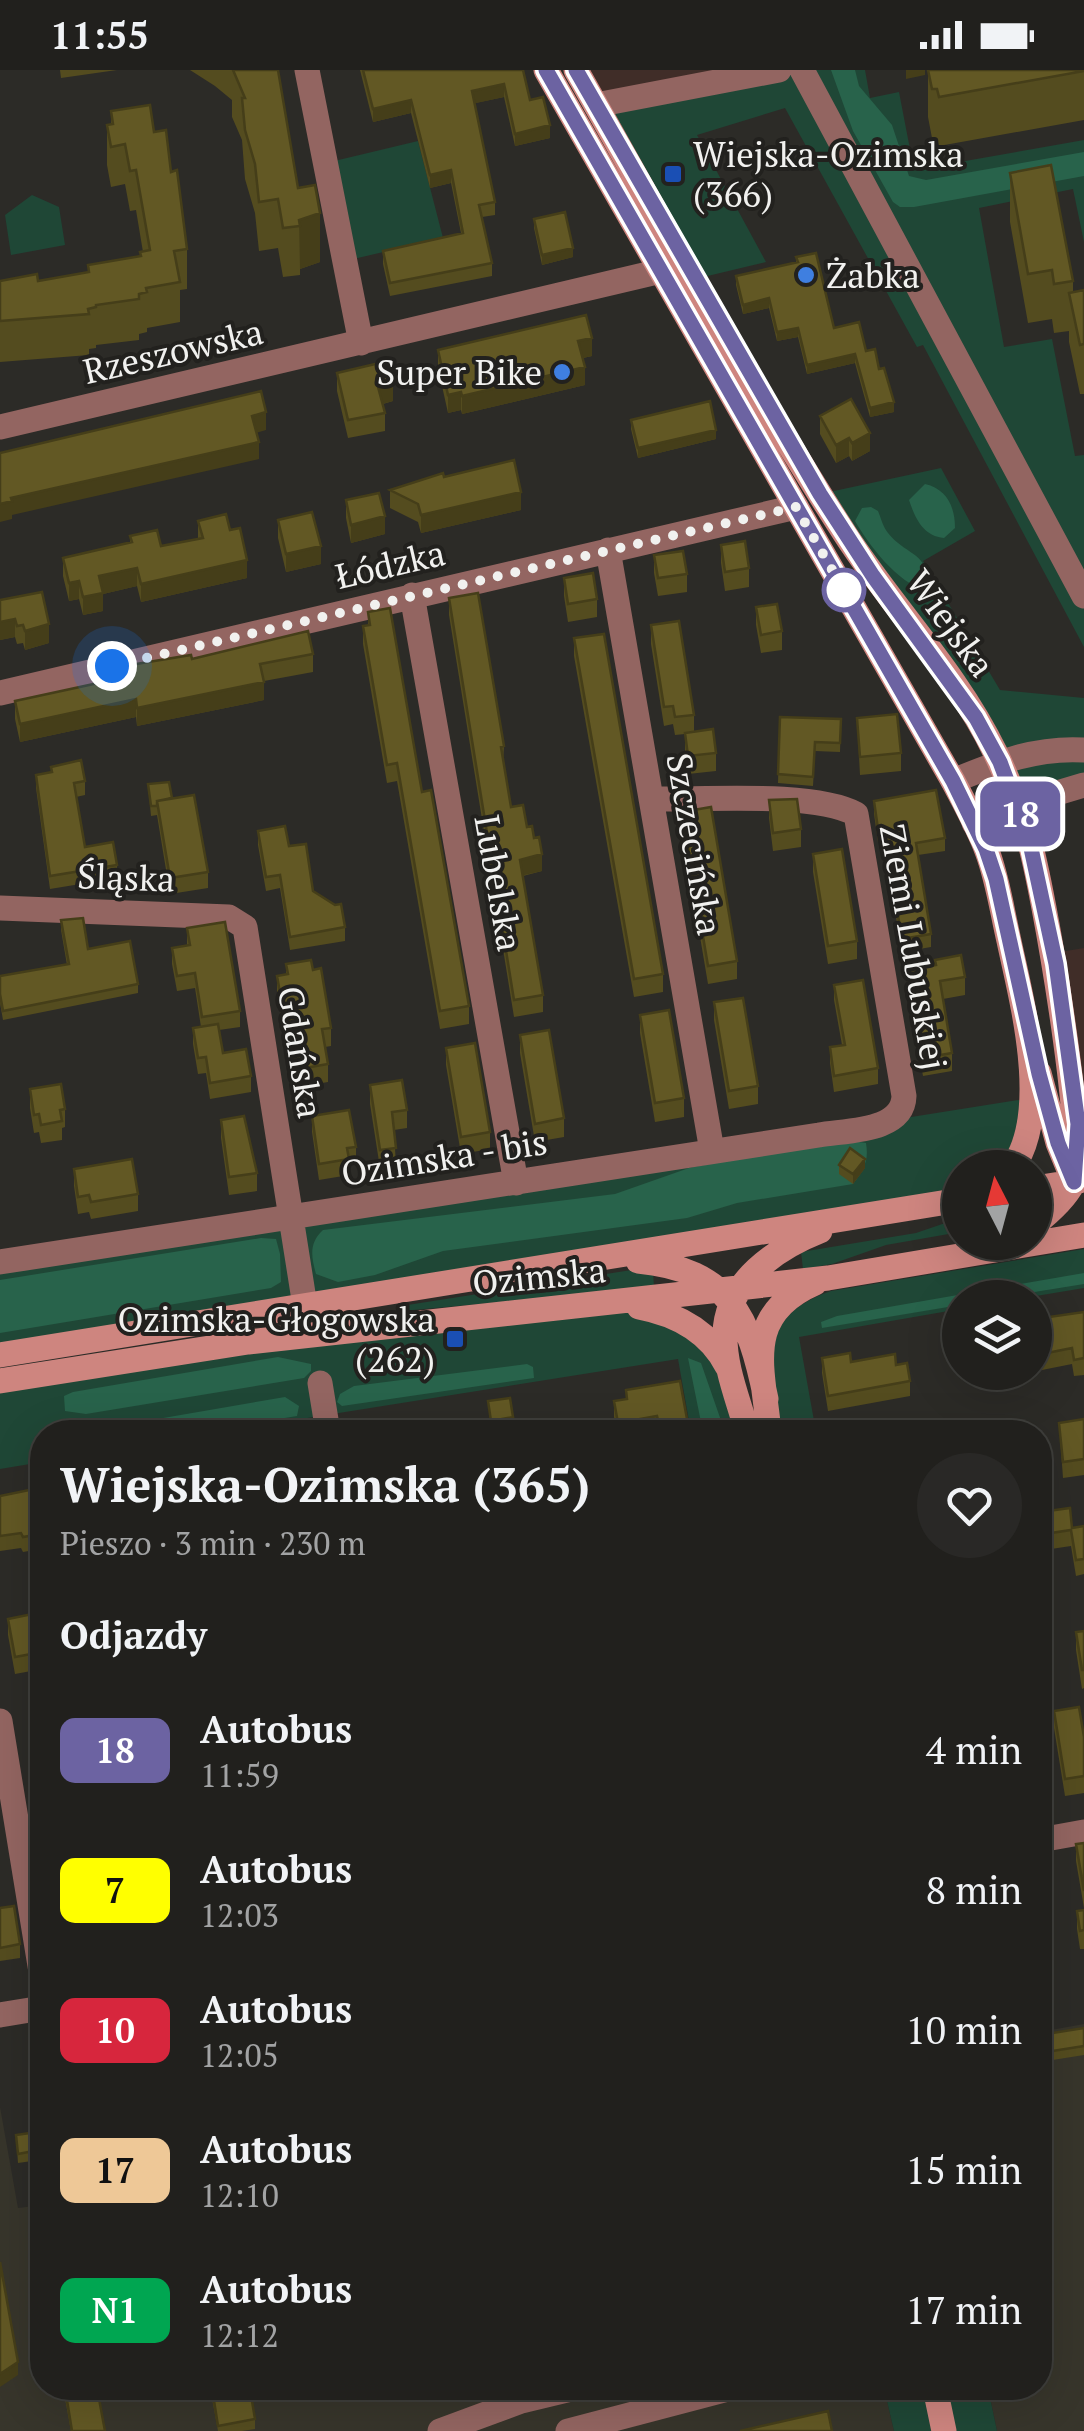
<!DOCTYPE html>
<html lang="pl">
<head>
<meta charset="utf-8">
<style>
  body { margin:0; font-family:"PT Serif",serif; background:#292826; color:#f1f3f6; height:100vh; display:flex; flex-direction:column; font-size:38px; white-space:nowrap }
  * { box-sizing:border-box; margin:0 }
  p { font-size:32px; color:#a2a3a4 }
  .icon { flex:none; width:55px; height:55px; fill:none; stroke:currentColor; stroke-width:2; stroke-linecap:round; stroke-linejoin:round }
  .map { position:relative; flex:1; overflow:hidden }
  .panel { position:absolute; left:30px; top:1350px; width:1022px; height:980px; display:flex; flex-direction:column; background:#21201d; border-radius:40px; box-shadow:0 10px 40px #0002,0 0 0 2px #3e3e3b }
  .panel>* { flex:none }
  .badge { padding:0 20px; border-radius:15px; font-size:35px; line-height:65px }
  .needle { width:65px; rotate:354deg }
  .buttons { position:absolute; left:942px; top:1080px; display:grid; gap:20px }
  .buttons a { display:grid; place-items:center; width:110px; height:110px; border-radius:50%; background:#21201d; box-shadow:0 10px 40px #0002,0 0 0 2px #3e3e3b; font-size:50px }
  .you { position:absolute; width:50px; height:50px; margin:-25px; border:8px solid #fff; border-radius:50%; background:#1a73e8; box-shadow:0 0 0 15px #1a73e833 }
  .map>.badge { position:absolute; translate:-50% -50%; box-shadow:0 0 0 5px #fff }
  h2 { padding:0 30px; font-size:38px; line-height:90px }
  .round { display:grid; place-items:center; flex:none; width:105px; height:105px; border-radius:52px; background:#292826 }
  .summary { display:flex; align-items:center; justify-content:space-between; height:170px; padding:0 30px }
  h1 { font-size:48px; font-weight:600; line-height:75px }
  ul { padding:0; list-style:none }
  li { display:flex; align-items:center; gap:30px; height:140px; padding:0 30px }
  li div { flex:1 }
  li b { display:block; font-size:38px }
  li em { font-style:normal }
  li .badge { min-width:110px; font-weight:700; text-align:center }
  .status { display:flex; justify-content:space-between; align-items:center; height:70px; padding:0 50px; background:#21201d; direction:ltr }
  .status svg { height:28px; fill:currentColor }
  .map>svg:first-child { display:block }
  .commercial { fill:#402d28 }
  .built { fill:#37352b }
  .green { fill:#1f4736 }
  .forest { fill:#28634b }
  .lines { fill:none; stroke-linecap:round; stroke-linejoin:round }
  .street { stroke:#936561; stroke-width:25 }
  .secondary { stroke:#ce857f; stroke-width:25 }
  .wall { fill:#544c1f }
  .shaded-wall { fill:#453e19 }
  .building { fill:#625824; stroke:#453e19; stroke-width:2.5 }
  .line-casing { stroke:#fff; stroke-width:22 }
  .line { stroke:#6c63a2; stroke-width:15 }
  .walk { stroke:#f1f1ef; stroke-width:10; stroke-dasharray:0 18 }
  .transit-dot { fill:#1a4fb4; stroke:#22211e; stroke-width:4 }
  .shop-dot { fill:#3f7fe0; stroke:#22211e; stroke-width:4 }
  .stop-dot { fill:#fff; stroke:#6c63a2; stroke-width:5 }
  .labels { text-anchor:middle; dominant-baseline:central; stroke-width:8; stroke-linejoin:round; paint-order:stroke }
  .poi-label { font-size:35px; fill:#f1f1ef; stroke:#22211e; text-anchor:start }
  .street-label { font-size:35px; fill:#f1f1ef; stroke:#22211e }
</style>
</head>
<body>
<div class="status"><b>11:55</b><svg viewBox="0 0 49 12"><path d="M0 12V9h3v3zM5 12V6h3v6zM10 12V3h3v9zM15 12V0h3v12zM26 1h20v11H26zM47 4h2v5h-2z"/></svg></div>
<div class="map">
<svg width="1084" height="2361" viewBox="0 0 1084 2361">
  <rect width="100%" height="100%" fill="#2c2b27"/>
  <path class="commercial" d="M576,0H779L596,35Z
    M1084,878V1020L1072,996L1054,883Z"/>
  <path class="built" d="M1084,1954V2361H997L988,2318H1040V1962Z
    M0,2037L18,2138L42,2135V2318H884L894,2361H0Z"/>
  <path class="green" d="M779,0H865L870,28L899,22L914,100L1084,70V172L1073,119L979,138L1004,277L1052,269L1075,386L1084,385V577L923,275L917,277L785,38L697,65L766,192L695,209L596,35Z
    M418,71L443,168L345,191L326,93Z
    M32,125L59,137L65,175L11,185L5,145Z
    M941,398L975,461L923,491L1000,620L1084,628V715L1017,735L820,424Z
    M1031,1028L1012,1097L960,1098V1128L0,1285V1192Z
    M960,1148V1162L886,1175L832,1194L803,1199L801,1182L916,1163Z
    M1084,1179V1218L1030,1227L960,1228V1239L799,1267L816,1362H775C772,1297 755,1246 831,1221Z
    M638,1199L653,1200L654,1218L402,1241L401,1236Z
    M609,1234L702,1263L747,1362H691L678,1289L219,1362H42V1392L0,1399V1311Z
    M884,2318H988L997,2361H894Z"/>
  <path class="forest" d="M831,0H855L859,16L892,55L909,106L926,110L1084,82V106L914,137H900L893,132L853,61Z
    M925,414C947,419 955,437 955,458L944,468C923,466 915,448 909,430Z
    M871,437L878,441C881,448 883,457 888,463C906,486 933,483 925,519C899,515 868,474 855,451L862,438Z
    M839,1069L866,1073C869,1091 864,1099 853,1114L737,1133L687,1148L443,1181L375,1205L338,1212L316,1204C311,1186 309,1173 323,1160L615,1124L689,1098Z
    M261,1168L276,1169L280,1184L281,1212L271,1218L0,1263V1210Z
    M1084,1203V1214L1004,1227L960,1228V1235L822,1258L821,1252L837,1246Z
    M278,1287L311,1294V1301L304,1308L86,1344L65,1341L64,1326L73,1322Z
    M688,1288L701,1293L725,1362H703Z
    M527,1294L533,1297L534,1308L342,1336L337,1332L340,1324L354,1316Z
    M285,1327L299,1336L297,1346L198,1362H82Z"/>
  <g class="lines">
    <path class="street" d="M307,0L361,273
      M802,0L1084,526
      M596,35L779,0
      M0,357L661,201
      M608,480L712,1081
      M412,525L516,1113
      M0,623L796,437
      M953,711C997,693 1035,677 1084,680
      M974,753L1017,735L1084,715
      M0,838L229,847L245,857L305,1236
      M0,1192L819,1065C847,1060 903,1062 904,1026L856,744C813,721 704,730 651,729
      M320,1313L328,1362
      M0,1651L42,1908
      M1040,1770L1084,1762
      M0,1945L42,1938
      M440,2361L521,2331L575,2318
      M568,2361L732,2318"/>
    <path class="secondary" d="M546,0L953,711C965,734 978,757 987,781C998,810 1002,841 1009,871C1022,932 1052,1043 1012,1098
      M576,0C664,155 748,314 845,464C892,537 957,603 995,682C1008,709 1019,737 1028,766C1045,823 1084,1061 1075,1109C1068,1126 1049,1143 1035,1154
      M1039,1003L1058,1073L1074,1112
      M1035,1118L1079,1111
      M638,1191C730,1200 749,1246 766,1329
      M639,1237C676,1244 709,1261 727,1296
      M0,1285L960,1130
      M0,1311L248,1272L828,1208L1084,1165
      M747,1362C739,1331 724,1297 725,1264C726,1212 777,1178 820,1161
      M769,1362C763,1297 742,1245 815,1213
      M935,2318L944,2361"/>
  </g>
  <path class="wall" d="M60,0H117L61,8Z
    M190,0H278L298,118L320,192L300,199V205L283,207L278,178L259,181L255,143L245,109L242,70L232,47V30L215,16Z
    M360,0H523L530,30L550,68L515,76L504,27L475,33L495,132V145L482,147L492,193V206L390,226L383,194V181L461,163L451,113L430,118L411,43L373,52Z
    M928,0H1084V50L939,76L937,68H932L928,47Z
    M111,41L154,62L171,102L187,179V219L180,220V252L147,258V262L139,264V270L96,275V278L89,279V285L0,292V211H38L88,202V195L140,186L143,182L136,140L130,141L125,114L111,117L107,95V55H111Z
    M1010,103L1073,211V222L1084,220V324H1080L1069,272V261L1054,263L1052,249L1028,253L1010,152Z
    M534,149L573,187L542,195L534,158Z
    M796,187L834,258L866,281L879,299L894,342L870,347L855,293L807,304L798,267L777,271L769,238L743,244L736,215V206L796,192Z
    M438,280L592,286L583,288L585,315L462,344L461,340L448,343L438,298Z
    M337,303L393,331L383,334L385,343V361L348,368L337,321Z
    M820,346L870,381L852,391L849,386L836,393L820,364Z
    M631,350L716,369L638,388L631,359Z
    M444,407L521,440L421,463L418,452L390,438V420Z
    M346,430L385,464L351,473L346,448Z
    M278,450L321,494L286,502L278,468Z
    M198,451L230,460L247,508L141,532L137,516L103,524V541L83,545L79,529L69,531L63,506V488L130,472V466L161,476L198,469Z
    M721,475L749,498V517L725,521L721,493Z
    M654,485L687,504V522L658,526L654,503Z
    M564,508L597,529V547L568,552L564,526Z
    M449,528L504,676L503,693L511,737L527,757L542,801L523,806L543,925V942L514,947L449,545Z
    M0,530L49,573L25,580L23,573L17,574L15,567L0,570Z
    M756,537L782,561V580L761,583L756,555Z
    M368,542L422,722L469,936V954L440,959L397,711L387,713L363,574V556L368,555Z
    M651,555L694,645V662L716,683V701L688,704L685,681V664L675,665L673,654L664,656L651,574Z
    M574,568L663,904V922L634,927L574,586Z
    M313,584V602L264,611V630L137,656L136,647L20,672L15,649V631L124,607V596L192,589Z
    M780,647L841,649L840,682L815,681L813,716L778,713Z
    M857,648L901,683V701L860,705Z
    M51,697L85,711V725L76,727L85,777L117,795V808L50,819L36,718V705L51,702Z
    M148,714L172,728L208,802V818L170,824L157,745L151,746Z
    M769,730L801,759V777L773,781L769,748Z
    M874,731L945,768V781L918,785L931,864V877L902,882L883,771L878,772L874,744Z
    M682,742L737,891V909L708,914L682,760Z
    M258,761L289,776L313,821L345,857V871L290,880L280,818L266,821L258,775Z
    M813,784L857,871V889L828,894L813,802Z
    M61,850L88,879L138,914V923L3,950L0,933V906L67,895L61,860Z
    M187,858L240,941V957L219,960L223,983L251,1006V1022L210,1029L206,1003L198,1004L193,974V958L201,957L195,918L177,921L172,894V878L187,875Z
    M935,890L965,907V925L943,929L952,983V1001L923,1006L907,918V900L935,895Z
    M286,894L313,900L331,958V976L325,977L328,994V1012L293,1018L288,988V970L299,968L297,950L282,952L277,924V906L286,904Z
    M834,915L878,998V1014L834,1022L830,993V977L842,975L834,930Z
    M714,932L758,1016V1034L729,1039L714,950Z
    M640,945L684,1028V1047L655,1052L640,963Z
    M520,965L564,1048V1067L535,1072L520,983Z
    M446,978L490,1062V1079L461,1084L446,995Z
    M370,1015L407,1040V1058L394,1060L396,1096L380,1098L370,1034Z
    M30,1019L65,1039V1057L62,1058V1070L41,1073L39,1062L34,1063L30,1038Z
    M312,1046L356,1077V1093L349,1094V1105L319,1110L312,1062Z
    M221,1050L257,1103V1121L229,1125L221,1068Z
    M839,1095L865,1098L853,1114L839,1104Z
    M74,1099L138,1124V1141L91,1149L89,1142L78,1144L74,1116Z
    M1084,1242V1305L1074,1306L1072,1294L1042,1300L1035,1266V1249Z
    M822,1288L896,1295L910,1311V1326L828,1341L822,1303Z
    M626,1320L687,1349V1362H617L614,1347V1331L626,1329Z
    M488,1331L513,1347V1356L491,1360Z
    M1084,1349V1405L1063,1408L1059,1353Z
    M0,1426L42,1430V1474L40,1475V1479L23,1482L21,1478L0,1481Z
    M1048,1441L1072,1458L1084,1456V1504L1076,1506L1071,1476L1051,1479L1048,1457Z
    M42,1542V1599L15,1604L8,1565V1549Z
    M1084,1561V1618L1082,1619L1076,1580V1562Z
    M1054,1641L1084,1667V1723L1065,1726L1054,1658Z
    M42,1690V1741L38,1742L31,1704V1692Z
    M1084,1773V1838L1076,1791V1774Z
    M0,1838L20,1874V1888L0,1891Z
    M1084,1840V1879H1080L1077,1859V1841Z
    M42,1949V2002L41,2003L35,1969V1950Z
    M1084,1958V1985L1040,1992V1965Z
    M16,2065L39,2080V2090L18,2093Z
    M63,2318H97L105,2361H71Z
    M210,2318H244L255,2349V2359L242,2361H218Z"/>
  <path class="shaded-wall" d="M906,0H925V5L906,9Z
    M504,14V27L472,34V21Z
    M411,30V43L373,52V39Z
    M550,55V68L515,76V64Z
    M451,100V113L430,118V105Z
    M320,143V192L300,199L299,150Z
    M573,178V187L542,195V185Z
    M769,228V238L743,244V235Z
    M798,258V267L777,271V262Z
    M592,268V286L578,289V271Z
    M855,284V293L807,304V295Z
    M585,297V315L462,344V326Z
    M393,313V331L378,335V317Z
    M461,322V340L448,343V325Z
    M894,332V342L870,347V338Z
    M266,342V360L252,364V346Z
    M716,360V369L638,388V378Z
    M870,363V381L852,391V373Z
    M849,368V386L836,393V375Z
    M259,372V389L12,445V449L0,452V434L11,428Z
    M521,422V440L421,463V445Z
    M385,446V464L351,473V455Z
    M321,476V494L286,502V484Z
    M247,490V508L141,532V514Z
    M137,498V516L103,524V541L83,545V527L99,506Z
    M79,511V529L69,531V513Z
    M15,549V567L0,570V552Z
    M49,554V573L25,580V561Z
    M264,612V630L137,656V638Z
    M136,629V647L20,672V654Z
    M542,784V801L520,806V790Z
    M865,1089V1098L853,1114V1104Z
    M18,2292V2305L0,2317V2304Z"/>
  <path class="building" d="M233,0H278L298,118L315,115L320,143L299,150L300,156L283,158L278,129L259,132L255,94L245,60L242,28H245Z
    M363,0H523L530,30L543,27L550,55L515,64L504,14L472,21L495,132L479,135L492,193L390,213L383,181L463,163L451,100L430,105L411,30L373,39Z
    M928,0H1084V1L939,27L937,19H932Z
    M150,35L154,62L166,60L171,102L177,100L187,179L174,181L180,212L146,218L147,222L139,224V229L96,235V237L88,239L89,244L0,251V211L37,204L38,211L89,202L88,195L141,186L140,182L150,180L136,100L130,101L125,74L111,77L107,55L113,54L111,41Z
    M1051,95L1073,211L1054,214L1052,200L1028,204L1010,103Z
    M565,142L573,178L542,185L534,149Z
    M816,183L834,258L859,252L866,281L875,279L879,299L884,298L894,332L870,338L855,284L807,295L798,258L777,262L769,228L743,235L736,206L798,192L796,187Z
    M1084,220V274L1080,275L1069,223Z
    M586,245L592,268L578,271L585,297L462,326L461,322L448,325L438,280Z
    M388,291L393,313L378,317L385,343L348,350L337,303Z
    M261,321L266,342L252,346L259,372L11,428L12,431L0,434V383Z
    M851,329L870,363L852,373L849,368L836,375L820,346Z
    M710,331L716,360L638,378L631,350Z
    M514,390L521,422L421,445L418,434L390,420L443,403L444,407Z
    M379,423L385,446L351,455L346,430Z
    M312,442L321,476L286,484L278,450Z
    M226,444L230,460L240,458L247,490L141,514L137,498L99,506L103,523L83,527L79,511L69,513L63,488L132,472L130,466L157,460L161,476L203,468L198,451Z
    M745,471L749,498L725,502L721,475Z
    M683,481L687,504L658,508L654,485Z
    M593,503L597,529L568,534L564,508Z
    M42,522L49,554L25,561L23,555L17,556L15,549L0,552V530Z
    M478,523L504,676L501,677L511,737L523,735L527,757L532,756L534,768L539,767L542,784L520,790L543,925L514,930L449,528Z
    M777,534L782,561L761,565L756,537Z
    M390,538L422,722L431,720L469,936L440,941L397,693L387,695L363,556L370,555L368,542Z
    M679,551L694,645L675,647L673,636L664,637L651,555Z
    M308,561L313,584L260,594L264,612L137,638L136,629L20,654L15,631L126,607L124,596L191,585L192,589Z
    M604,564L663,904L634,909L574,568Z
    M897,644L901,683L860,687L857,648Z
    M780,647L841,649L840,673L815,672L813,707L778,704Z
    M713,659L716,683L688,686L685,663Z
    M81,690L85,711L74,713L85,777L113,772L117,795L50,806L36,705L52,702L51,697Z
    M169,712L172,728L157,731V736H151L148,714Z
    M936,720L945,768L916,773L931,864L902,869L883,758L878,759L874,731Z
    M194,725L208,802L170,808L157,731Z
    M797,729L801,759L773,763L769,730Z
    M711,737L737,891L708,896L682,742Z
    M285,756L289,776L306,774L313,821L335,835L341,834L345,857L290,867L280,805L266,807L258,761Z
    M842,779L857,871L828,876L813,784Z
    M83,848L88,879L130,871L138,914L3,941L0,924V906L69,894L61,850Z
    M225,852L240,941L202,947L195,903L177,906L172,878L190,875L187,858Z
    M961,885L965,907L940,911L952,983L923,988L907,900L936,895L935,890Z
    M311,890L313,900L321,898L331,958L322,959L328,994L293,1000L288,970L301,968L297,932L282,934L277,906L288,904L286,894Z
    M863,910L878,998L834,1006L830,977L845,975L834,915Z
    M743,928L758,1016L729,1021L714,932Z
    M669,940L684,1028L655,1033L640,945Z
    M218,954L223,983L246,979L251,1006L210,1013L206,987L198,988L193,958Z
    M549,960L564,1048L535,1054L520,965Z
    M475,973L490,1062L461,1067L446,978Z
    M402,1010L407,1040L392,1042L396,1078L380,1080L370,1015Z
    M61,1014L65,1039L60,1040L62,1051L41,1055L39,1044L34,1045L30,1019Z
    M349,1040L356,1077L347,1078L349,1089L319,1094L312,1046Z
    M244,1046L257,1103L229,1107L221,1050Z
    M850,1078L865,1089L853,1104L839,1095Z
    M132,1089L138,1124L91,1132L89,1125L78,1127L74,1099Z
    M1084,1242V1288L1074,1290L1072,1278L1042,1284L1035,1249Z
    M850,1283L851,1292L895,1284L896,1295L907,1293L910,1311L828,1326L822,1288Z
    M680,1311L687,1349L659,1354L657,1346L618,1353L614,1331L627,1329L626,1320Z
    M510,1328L513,1347L491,1351L488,1331Z
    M1084,1349V1389L1063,1392L1059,1353Z
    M391,1356L392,1362H354Z
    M39,1418L41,1430H42V1459L40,1460V1464L23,1467L21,1463L0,1466V1426Z
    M1070,1438L1072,1458L1084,1456V1489L1076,1490L1071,1460L1051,1463L1048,1441Z
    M42,1542V1582L15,1587L8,1549Z
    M1084,1561V1600H1082L1076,1562Z
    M1079,1637L1084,1667V1706L1065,1709L1054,1641Z
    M42,1690V1729L38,1730L31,1692Z
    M1084,1773V1821L1076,1774Z
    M14,1836L20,1874L0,1878V1838Z
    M1084,1840V1860L1080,1861L1077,1841Z
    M42,1949V1984H41L35,1950Z
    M1084,1958V1976L1040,1983V1965Z
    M37,2062L39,2080L18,2084L16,2065Z
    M42,2186V2206L39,2187Z
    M0,2192L18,2292L0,2304Z
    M65,2318H97L105,2361H72Z
    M212,2318H244V2320L250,2319L255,2349L218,2356Z
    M828,2341L832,2361H740Z"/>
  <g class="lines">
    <g class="line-casing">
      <path id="line" d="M546,0L953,711L986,779L996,809L1039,1004L1058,1073L1074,1112L1078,1054L1056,894L1029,769L1000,692L976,648L873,506L820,424L576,0"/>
    </g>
    <use href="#line" class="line"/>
    <path class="walk" d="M112,596L796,437L846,524L844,520"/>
  </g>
  <g class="transit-dot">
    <rect x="663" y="94" width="20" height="20" rx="5"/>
    <rect x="445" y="1259" width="20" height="20" rx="5"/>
  </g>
  <g class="shop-dot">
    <circle cx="806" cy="205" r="10"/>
    <circle cx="562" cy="302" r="10"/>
  </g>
  <circle class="stop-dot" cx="844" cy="520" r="20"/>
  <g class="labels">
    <g class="poi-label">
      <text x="693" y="84">Wiejska-Ozimska<tspan x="693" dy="40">(366)</tspan></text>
      <text x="826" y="205">Żabka</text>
      <text x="542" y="302" text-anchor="end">Super Bike</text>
      <text x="435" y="1249" text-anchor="end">Ozimska-Głogowska<tspan x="435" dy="40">(262)</tspan></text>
    </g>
    <g class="street-label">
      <text transform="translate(173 281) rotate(-13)">Rzeszowska</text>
      <text transform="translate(390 494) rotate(-13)">Łódzka</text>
      <text transform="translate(951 553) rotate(54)">Wiejska</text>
      <text transform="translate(695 774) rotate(80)">Szczecińska</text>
      <text transform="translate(126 807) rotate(2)">Śląska</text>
      <text transform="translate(499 813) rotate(80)">Lubelska</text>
      <text transform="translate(914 877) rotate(80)">Ziemi Lubuskiej</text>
      <text transform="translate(301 982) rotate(81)">Gdańska</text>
      <text transform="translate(444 1087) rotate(-9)">Ozimska - bis</text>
      <text transform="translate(539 1206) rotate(-6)">Ozimska</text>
    </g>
  </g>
</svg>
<div class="buttons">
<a><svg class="needle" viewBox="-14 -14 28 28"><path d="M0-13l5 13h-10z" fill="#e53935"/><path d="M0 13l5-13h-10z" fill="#a2a3a4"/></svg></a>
<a><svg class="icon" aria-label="layers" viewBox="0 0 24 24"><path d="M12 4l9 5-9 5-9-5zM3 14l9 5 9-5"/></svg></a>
</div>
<div class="you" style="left:112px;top:596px"></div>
<b class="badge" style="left:1020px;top:744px;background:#6c63a2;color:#fff">18</b>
<section class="panel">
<div class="summary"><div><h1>Wiejska-Ozimska (365)</h1><p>Pieszo · 3 min · 230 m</p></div><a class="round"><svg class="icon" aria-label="heart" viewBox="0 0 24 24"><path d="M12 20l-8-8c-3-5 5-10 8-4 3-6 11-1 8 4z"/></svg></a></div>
<h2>Odjazdy</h2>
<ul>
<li><span class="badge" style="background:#6c63a2;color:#fff">18</span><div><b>Autobus</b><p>11:59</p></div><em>4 min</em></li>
<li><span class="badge" style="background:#ff0;color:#111">7</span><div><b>Autobus</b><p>12:03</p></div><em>8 min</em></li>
<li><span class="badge" style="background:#d7263d;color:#fff">10</span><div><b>Autobus</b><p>12:05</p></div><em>10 min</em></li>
<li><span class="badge" style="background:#eec897;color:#111">17</span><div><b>Autobus</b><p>12:10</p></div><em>15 min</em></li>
<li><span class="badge" style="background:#00a651;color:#fff">N1</span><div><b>Autobus</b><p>12:12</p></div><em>17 min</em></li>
</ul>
</section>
</div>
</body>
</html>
